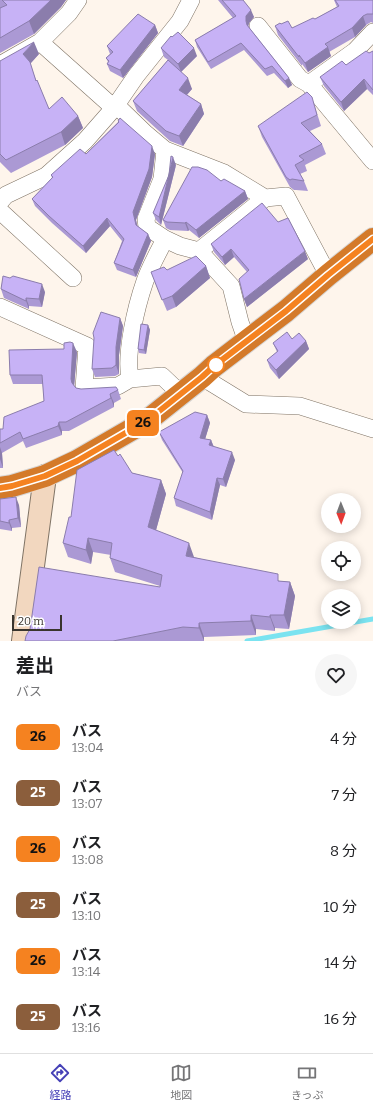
<!DOCTYPE html>
<html lang="ja">
<head>
<meta charset="utf-8">
<style>
  body { margin:0; font-family:Bitter,"Noto Sans JP",serif; background:#f6f6f6; color:#202124; height:100vh; display:flex; flex-direction:column; font-size:15px; white-space:nowrap }
  * { box-sizing:border-box; margin:0 }
  p { font-size:13px; color:#757577 }
  .icon { flex:none; width:22px; height:22px; fill:none; stroke:currentColor; stroke-width:2; stroke-linecap:round; stroke-linejoin:round }
  .map { position:relative; height:641px; overflow:hidden }
  .details { display:flex; flex-direction:column; background:#fff; flex:1 }
  .details>* { flex:none }
  .badge { padding:0 8px; border-radius:6px; font-size:14px; line-height:26px }
  .needle { width:26px; rotate:179deg }
  .buttons { position:absolute; left:321px; top:493px; display:grid; gap:8px }
  .buttons a { display:grid; place-items:center; width:40px; height:40px; border-radius:50%; background:#fff; box-shadow:0 2px 10px #0003; font-size:20px }
  .scale { position:absolute; left:12px; bottom:10px; width:50px; box-sizing:border-box; padding-left:4px; border:2px solid #39342e; border-top:0; font-size:11px; line-height:14px; white-space:nowrap; color:#39342e; -webkit-text-stroke:3px #fff; paint-order:stroke }
  .map>.badge { position:absolute; translate:-50% -50%; box-shadow:0 0 0 2px #fff }
  .round { display:grid; place-items:center; flex:none; width:42px; height:42px; border-radius:21px; background:#f6f6f6 }
  .overview { display:flex; align-items:center; justify-content:space-between; height:68px; padding:0 16px }
  h1 { font-size:19px; font-weight:700; line-height:30px }
  ul { padding:0; list-style:none }
  li { display:flex; align-items:center; gap:12px; height:56px; padding:0 16px }
  li div { flex:1 }
  li b { display:block; font-size:15px }
  li em { font-style:normal }
  li .badge { min-width:44px; font-weight:700; text-align:center }
  .tab-bar { display:flex; justify-content:space-around; align-items:center; height:56px; border-top:1px solid #e0e0e0; background:#fff; font-size:11px; color:#757577 }
  .tab-bar a { display:grid; justify-items:center; gap:2px }
  .tab-bar .current { color:#4641b7 }
  .map>svg:first-child { display:block }
  .lines { fill:none; stroke-linecap:round; stroke-linejoin:round }
  .stream { stroke:#7be3f0; stroke-width:5 }
  .street-casing { stroke:#7f7365; stroke-width:18 }
  .secondary-casing { stroke:#7f7365; stroke-width:24 }
  .highway-casing { stroke:#d7d6d5; stroke-width:24 }
  .street { stroke:#fff; stroke-width:17 }
  .secondary { stroke:#f2d7bf; stroke-width:22 }
  .highway { stroke:#d47a2a; stroke-width:22 }
  .wall { fill:#ab99d4 }
  .shaded-wall { fill:#8b7dac }
  .building { fill:#c7b2f6; stroke:#8b7dac }
  .line-casing { stroke:#fff; stroke-width:9 }
  .line { stroke:#f58220; stroke-width:6 }
  .stop-dot { fill:#fff; stroke:#f58220; stroke-width:2 }
</style>
</head>
<body>
<div class="map">
<svg width="373" height="641" viewBox="0 0 373 641">
  <rect width="100%" height="100%" fill="#fef5ec"/>
  <g class="lines">
    <path class="stream" d="M247,641L373,619"/>
    <g class="street-casing">
      <path id="street" d="M258,26L300,79L309,84L373,161
        M40,42L114,108
        M0,65L40,42L69,13L78,0
        M309,84L355,51L373,32
        M116,105L146,134L165,150L224,173L265,198
        M165,150L162,179L146,219L147,227L165,239L180,246L199,251L231,286L240,322L247,342
        M0,202L6,195L46,176L85,141L114,108L136,76L180,21L191,0
        M0,211L73,278
        M199,251L265,198L286,196L328,275
        M0,307L87,346L84,388L118,386L130,379L162,376L181,394
        M202,377L246,404L300,406L373,429
        M130,379C125,353 136,307 145,281C150,267 158,253 165,239"/>
    </g>
    <g class="secondary-casing">
      <path id="secondary" d="M23,641L45,476"/>
    </g>
    <g class="highway-casing">
      <path id="highway" d="M0,488L12,486L45,476L77,461L148,420L202,377L214,366L286,311L328,275L373,239"/>
    </g>
    <use href="#street" class="street"/>
    <use href="#secondary" class="secondary"/>
    <use href="#highway" class="highway"/>
  </g>
  <path class="wall" d="M0,0H66L61,7L34,34L0,53Z
    M218,0H243L254,17L249,23L248,26L289,78L292,85L288,88L274,73L267,76L244,50L211,69L197,47L195,40L233,18Z
    M334,0H373V23L371,22L366,25L355,37L329,52L331,56L308,72L302,64V66L278,35L275,26L281,24L292,28L315,19L337,7Z
    M155,25L158,33L123,78L110,71L107,64L108,62L106,58L110,54L107,46Z
    M161,48L197,56L181,72L192,89L187,95L201,104L204,114L183,146L170,141L137,111L133,101L168,60L164,57Z
    M373,51V95L367,89L344,111L324,86L320,77L346,65Z
    M39,54L30,64L36,80L49,109L78,116L83,128L65,145L11,173L0,162V61Z
    M315,107L321,126L310,131L322,144L326,154L305,165L307,171L300,174L304,181L308,191L296,190H294L290,187L262,137L258,126Z
    M118,121L155,154L152,177L136,220L137,226L148,234L151,241L136,277L117,270L114,263L122,241L110,226L86,253L52,223L35,206L32,199L52,178L51,175L86,154L118,122Z
    M176,165L161,225L156,220L153,213Z
    M221,181L245,191L248,199L199,238L189,230L188,231L170,230L166,228L163,220Z
    M211,244L308,259L247,307L244,299L247,272L234,257L225,265L214,252Z
    M206,266L210,278L176,307L167,311L151,272Z
    M1,289L45,292L42,307L29,306V309L4,298Z
    M120,318L123,326L119,355V374L115,376L95,377L92,369Z
    M148,325L150,330L146,354L139,353L138,349Z
    M292,339L306,341L309,349L279,379L270,368L267,360L277,352L273,343Z
    M77,352L74,386L76,388L81,389L118,390L121,399L114,403V407L69,431H62V435L26,448L23,441L2,453L3,468H0V429H3L44,401L43,384H13L10,375Z
    M207,415L210,423L205,439L211,440L214,447L235,460L226,487L220,485L212,520L176,506L174,498L183,473L162,440L159,432Z
    M118,456L132,473L161,480L166,494L156,530L194,557L280,581L290,582L295,596L289,629L275,628V631L256,629V635L204,637V641H25L160,587V586L115,572L110,558L111,555L93,552L91,564L68,557L63,543L71,517Z
    M0,499L19,505L21,527L12,528V531L0,529Z"/>
  <path class="shaded-wall" d="M51,0H66L61,7L34,34L29,21Z
    M251,10L254,17L249,23L248,28L246,21V16Z
    M363,16L366,25L355,37L352,28Z
    M155,25L158,33L123,78L120,70Z
    M34,42L39,54L30,64L40,93L23,54Z
    M328,47L331,56L308,72L305,63Z
    M194,48L197,56L181,72L178,64Z
    M188,78L192,89L182,100L179,90Z
    M289,78L292,85L288,88L285,81Z
    M364,79L367,89L344,111L341,102Z
    M201,104L204,114L183,146L179,136Z
    M78,116L83,128L65,145L61,132Z
    M152,146L155,154L152,177L136,220L139,233L136,225L133,212Z
    M173,157L176,165L161,225L159,217Z
    M245,191L248,199L199,238L196,230Z
    M107,218L110,226L86,253L83,246Z
    M186,222L189,230L188,231L185,223Z
    M148,234L151,241L136,277L133,270Z
    M231,249L234,257L225,265L222,257Z
    M305,251L308,259L247,307L244,299Z
    M206,266L210,278L176,307L172,296Z
    M42,284L45,292L42,307L39,299Z
    M26,298L29,306V309L26,301Z
    M120,318L123,326L119,355V374L116,365V347Z
    M148,325L150,330L146,354L144,350Z
    M306,341L309,349L279,379L276,370Z
    M73,343L77,352L74,388L72,383L71,379Z
    M110,394L114,403V407L111,398Z
    M207,415L210,423L203,446L200,438Z
    M59,422L62,431V435L58,426Z
    M211,440L214,448L209,445Z
    M0,447L2,453L3,468L0,459Z
    M232,452L235,460L226,487L223,479Z
    M217,478L220,485L212,520L210,512Z
    M161,480L166,494L153,541L148,527Z
    M16,497L19,505L21,527L18,518Z
    M9,520L12,528V531L9,523Z
    M88,538L93,552L91,564L86,550Z
    M189,543L194,557L186,556Z
    M290,582L295,596L289,629L284,615Z
    M251,615L256,629V635L251,621Z
    M270,615L275,628V631L270,617Z
    M199,623L204,637V641L199,628Z"/>
  <path class="building" d="M2,0H51L29,21L0,38V8L7,5Z
    M222,0H243L251,10L246,16V21L247,25L289,78L285,81L272,66L265,69L241,43L208,62L195,40L236,16Z
    M335,0H373V14H367L363,16L352,28L325,44L328,47L305,63L299,55V57L275,26L280,23L281,24L288,21L292,28L313,18L315,19L339,6Z
    M138,14L155,25L120,70L107,64L109,61L106,58L113,52L107,46Z
    M178,32L194,48L178,64L161,48L171,36L172,37Z
    M34,42L23,54L30,62L36,81L37,80L49,109L62,97L78,116L61,132L6,160L0,154V61Z
    M366,51L369,53L373,51V90L364,79L341,102L320,77L342,61L346,65Z
    M168,60L188,78L179,90L201,104L179,136L166,131L133,101Z
    M307,92L312,97L317,115L301,123L322,144L299,156L304,160L295,165L304,181L292,179L290,180L286,177L258,126Z
    M120,118L152,146L149,169L133,212L136,225L148,234L133,270L114,263L124,239L107,218L83,246L49,216L32,199L53,177L51,175L80,149L86,154L119,122L118,121Z
    M171,156L173,157L159,217L153,213L169,175Z
    M192,167H198L207,170L221,181L224,179L245,191L196,230L186,222L185,223L167,222L163,220Z
    M262,203L278,222L288,218L305,251L244,299L239,279L249,270L231,249L222,257L211,244Z
    M196,256L206,266L172,296L162,300L151,272L164,267L167,270Z
    M3,276L10,278L13,276L42,284L39,299L26,298V301L1,289Z
    M101,312L120,318L116,347V365L112,368L92,369L94,338L93,333Z
    M141,324L148,325L144,350L138,349Z
    M287,332L292,339L299,333L306,341L276,370L267,360L278,351L273,343Z
    M70,342L73,343L71,379L72,383L76,388L81,389L116,387L118,390L110,394L111,398L66,422H59L58,426L23,439L20,432L0,443V429H3L4,417L44,401L42,375H10L9,350L64,349V343Z
    M195,412L207,415L200,438L211,440L209,445L232,452L223,479L217,478L210,512L174,498L183,471L159,432Z
    M114,450L118,456L120,454L132,473L161,480L148,527L189,543L186,556L278,574V581L290,582L284,615H270V617L251,615V621L199,623V628L183,627L113,641H25L26,636L30,629L39,567L160,587L162,575L110,558L112,543L88,538L86,550L63,543L69,517H71L77,470Z
    M16,497L18,518L9,520V523L0,521V499Z"/>
  <g class="lines">
    <g class="line-casing">
      <path id="line" d="M0,488L12,486L45,476L77,461L148,420L202,377L214,366L286,311L328,275L373,239"/>
    </g>
    <use href="#line" class="line"/>
  </g>
  <circle class="stop-dot" cx="216" cy="365" r="8"/>
</svg>
<div class="buttons">
<a><svg class="needle" viewBox="-14 -14 28 28"><path d="M0-13l5 13h-10z" fill="#e53935"/><path d="M0 13l5-13h-10z" fill="#757577"/></svg></a>
<a><svg class="icon" aria-label="locate" viewBox="0 0 24 24"><circle cx="12" cy="12" r="6"/><path d="M12 2v4M12 18v4M2 12h4M18 12h4"/></svg></a>
<a><svg class="icon" aria-label="layers" viewBox="0 0 24 24"><path d="M12 4l9 5-9 5-9-5zM3 14l9 5 9-5"/></svg></a>
</div>
<div class="scale">20 m</div>
<b class="badge" style="left:143px;top:423px;background:#f58220;color:#111">26</b>
</div>
<section class="details">
<div class="overview"><div><h1>差出</h1><p>バス</p></div><a class="round"><svg class="icon" aria-label="heart" viewBox="0 0 24 24"><path d="M12 20l-8-8c-3-5 5-10 8-4 3-6 11-1 8 4z"/></svg></a></div>
<ul>
<li><span class="badge" style="background:#f58220;color:#111">26</span><div><b>バス</b><p>13:04</p></div><em>4 分</em></li>
<li><span class="badge" style="background:#8b5e3c;color:#fff">25</span><div><b>バス</b><p>13:07</p></div><em>7 分</em></li>
<li><span class="badge" style="background:#f58220;color:#111">26</span><div><b>バス</b><p>13:08</p></div><em>8 分</em></li>
<li><span class="badge" style="background:#8b5e3c;color:#fff">25</span><div><b>バス</b><p>13:10</p></div><em>10 分</em></li>
<li><span class="badge" style="background:#f58220;color:#111">26</span><div><b>バス</b><p>13:14</p></div><em>14 分</em></li>
<li><span class="badge" style="background:#8b5e3c;color:#fff">25</span><div><b>バス</b><p>13:16</p></div><em>16 分</em></li>
</ul>
</section>
<nav class="tab-bar">
<a class="current"><svg class="icon" aria-label="directions" viewBox="0 0 24 24"><path d="M12 3l9 9-9 9-9-9zM9 14v-3h6M13 9l2 2-2 2"/></svg>経路</a>
<a><svg class="icon" aria-label="map" viewBox="0 0 24 24"><path d="M3 6l6-2 6 2 6-2v14l-6 2-6-2-6 2zM9 4v14M15 6v14"/></svg>地図</a>
<a><svg class="icon" aria-label="tickets" viewBox="0 0 24 24"><path d="M3 7h18v10H3zM15 7v10"/></svg>きっぷ</a>
</nav>
</body>
</html>
